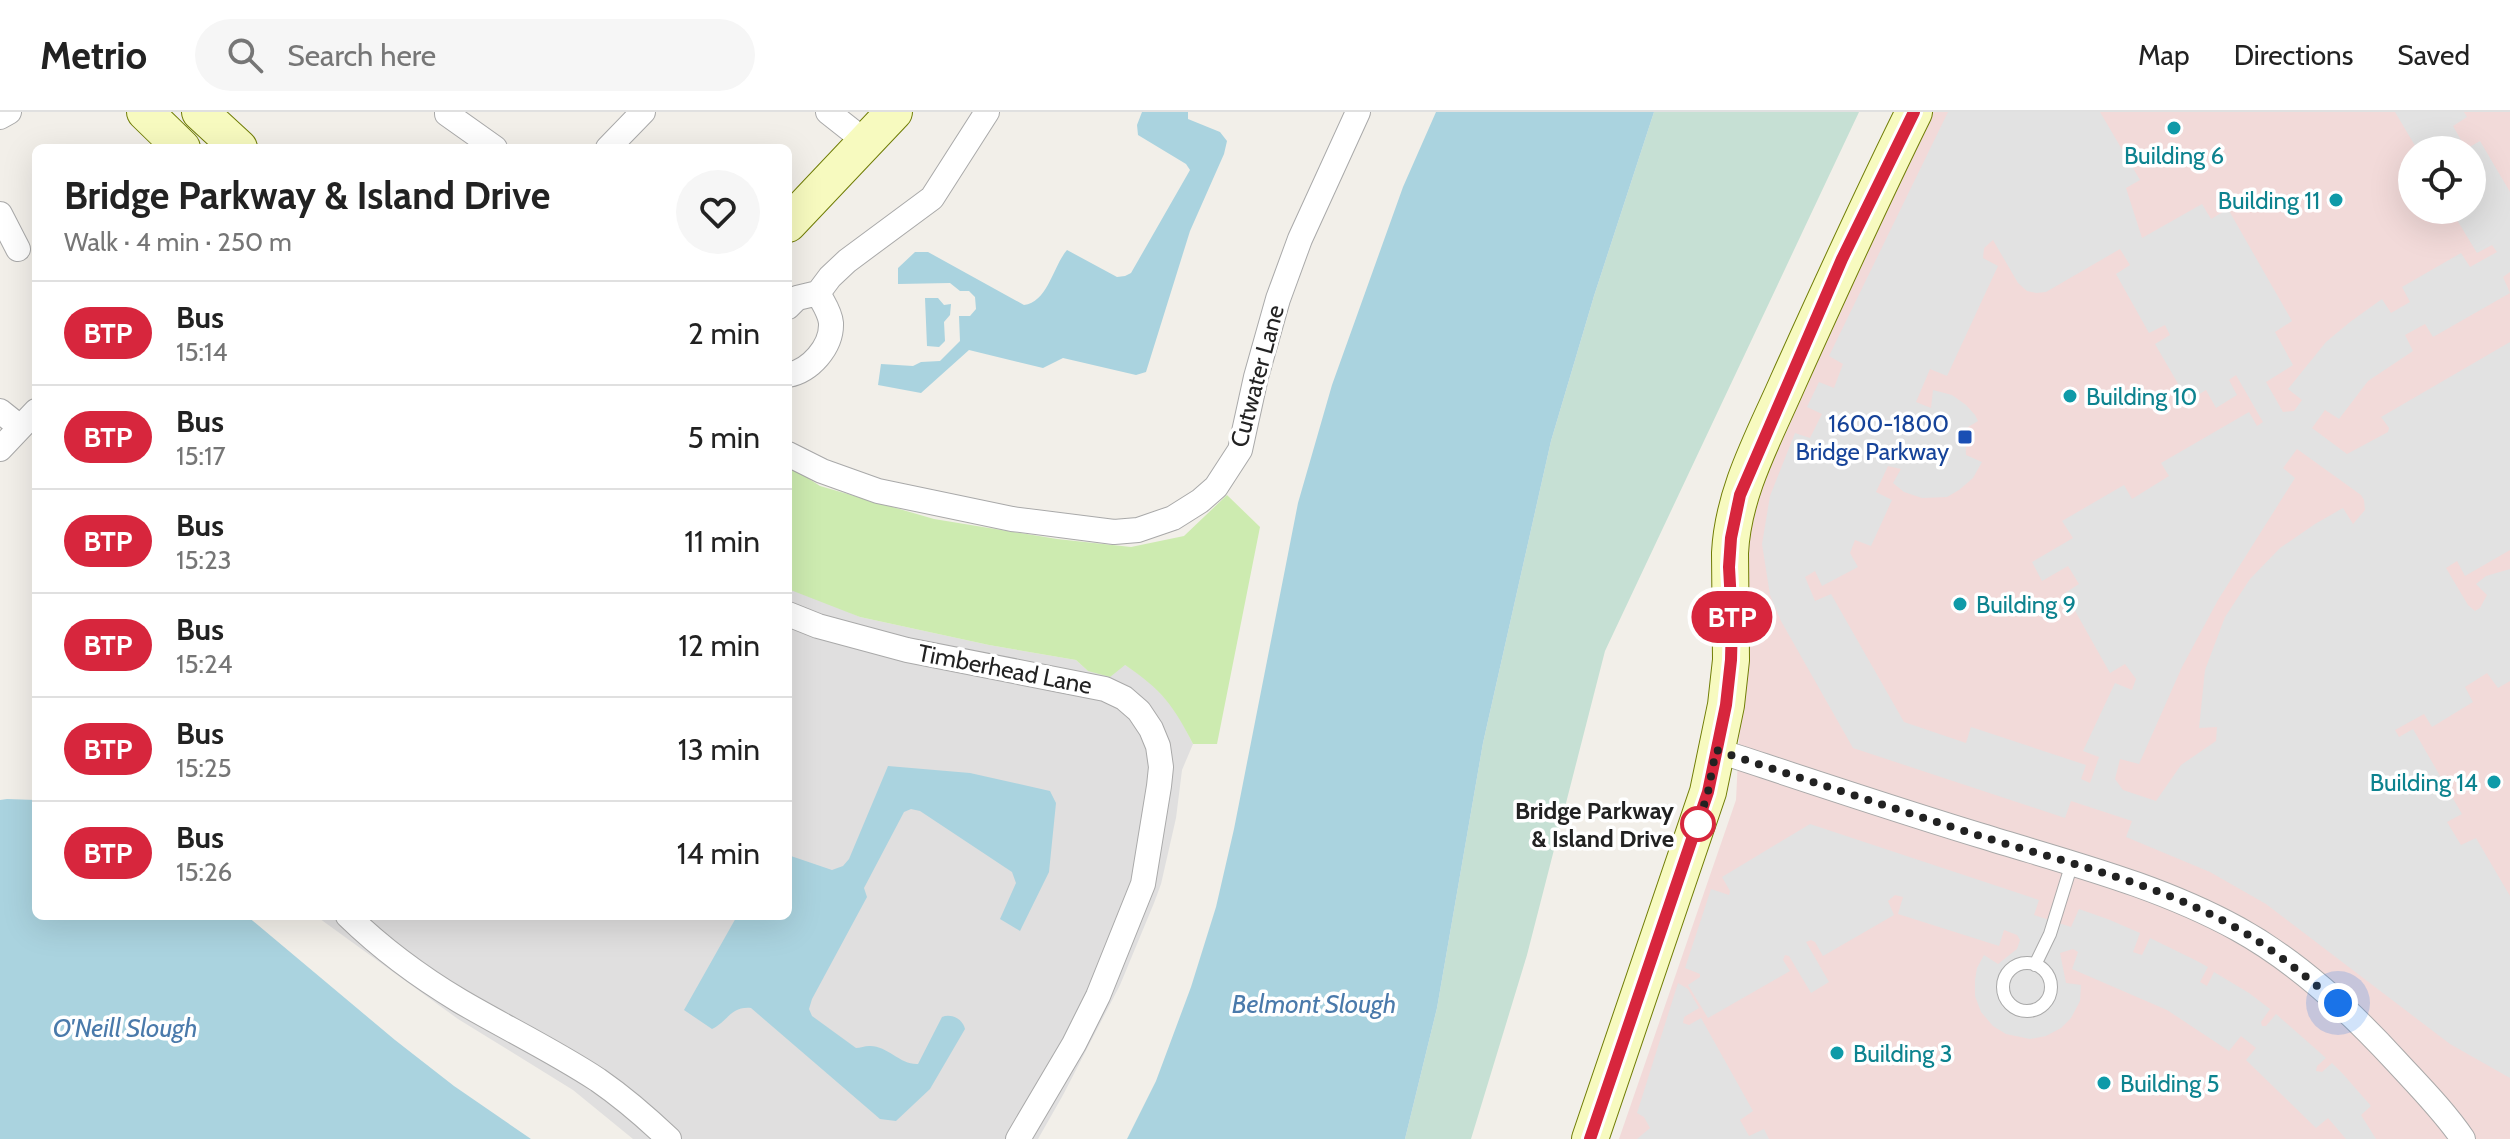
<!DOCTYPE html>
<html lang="en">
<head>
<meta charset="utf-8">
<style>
  body { margin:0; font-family:Cabin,sans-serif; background:#f6f6f6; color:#222; height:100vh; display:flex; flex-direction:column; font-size:30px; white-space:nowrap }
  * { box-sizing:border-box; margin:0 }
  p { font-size:26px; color:#767676 }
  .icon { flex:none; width:44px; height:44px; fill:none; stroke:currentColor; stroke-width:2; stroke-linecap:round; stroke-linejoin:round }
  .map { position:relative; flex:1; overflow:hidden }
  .panel { position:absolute; left:32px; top:32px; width:760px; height:776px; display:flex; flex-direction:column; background:#fff; border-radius:12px; box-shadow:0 8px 32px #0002 }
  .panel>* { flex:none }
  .badge { padding:0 16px; border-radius:26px; font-size:28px; line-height:52px }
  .buttons { position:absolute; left:2398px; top:24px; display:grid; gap:16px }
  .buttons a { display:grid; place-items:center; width:88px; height:88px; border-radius:50%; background:#fff; box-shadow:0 8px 32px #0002; font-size:40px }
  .you { position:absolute; width:40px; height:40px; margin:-20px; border:6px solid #fff; border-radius:50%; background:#1a73e8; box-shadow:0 0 0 12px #1a73e833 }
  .map>.badge { position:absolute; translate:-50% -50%; box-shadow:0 0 0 4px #fff }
  .round { display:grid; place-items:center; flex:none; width:84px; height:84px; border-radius:42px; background:#f6f6f6 }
  .summary { display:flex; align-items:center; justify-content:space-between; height:136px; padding:0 32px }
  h1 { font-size:38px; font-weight:700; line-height:60px }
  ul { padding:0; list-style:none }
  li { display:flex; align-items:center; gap:24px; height:104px; padding:0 32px; border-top:2px solid #e0e0e0 }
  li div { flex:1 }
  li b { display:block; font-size:30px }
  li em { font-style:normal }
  li .badge { min-width:88px; font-weight:700; text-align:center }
  header { display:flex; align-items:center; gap:48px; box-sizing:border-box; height:112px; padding:0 40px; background:#fff; border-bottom:2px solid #e0e0e0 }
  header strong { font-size:38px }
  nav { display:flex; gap:44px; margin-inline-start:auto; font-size:28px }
  .search { width:560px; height:72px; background:#f6f6f6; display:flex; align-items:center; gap:20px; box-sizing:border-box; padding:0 28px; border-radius:44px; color:#767676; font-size:30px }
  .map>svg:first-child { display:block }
  .residential { fill:#e0dfdf }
  .commercial { fill:#f2dad9; fill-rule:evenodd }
  .grass { fill:#cdebb0 }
  .wetland { fill:#c6e0d4 }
  .parking { fill:#e2e2e2; fill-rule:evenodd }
  .water { fill:#aad3df }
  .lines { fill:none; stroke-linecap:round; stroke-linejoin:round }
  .lane-casing { stroke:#a9a9a9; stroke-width:14 }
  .street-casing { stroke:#a9a9a9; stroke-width:26 }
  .secondary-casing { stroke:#707d05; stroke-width:38 }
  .lane { stroke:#fff; stroke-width:12 }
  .street { stroke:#fff; stroke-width:24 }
  .secondary { stroke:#f7fabf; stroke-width:36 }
  .line-casing { stroke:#fff; stroke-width:18 }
  .line { stroke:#d7263d; stroke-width:12 }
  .walk { stroke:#222; stroke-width:8; stroke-dasharray:0 14.4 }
  .culture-dot { fill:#0f9aa8; stroke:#fff; stroke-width:3 }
  .transit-dot { fill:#1a4fb4; stroke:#fff; stroke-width:3 }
  .stop-dot { fill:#fff; stroke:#d7263d; stroke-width:4 }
  .labels { text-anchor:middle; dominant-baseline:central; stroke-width:7; stroke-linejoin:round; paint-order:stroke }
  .culture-label { font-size:24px; fill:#0d838f; stroke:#fff; text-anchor:start }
  .street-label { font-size:24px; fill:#222; stroke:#fff }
  .transit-label { font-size:24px; fill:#164399; stroke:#fff; text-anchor:end }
  .stop-label { font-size:24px; font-weight:bold; fill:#222; stroke:#fff; text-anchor:end }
  .water-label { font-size:26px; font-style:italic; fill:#4a7aab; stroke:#fff }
</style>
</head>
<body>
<header>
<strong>Metrio</strong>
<div class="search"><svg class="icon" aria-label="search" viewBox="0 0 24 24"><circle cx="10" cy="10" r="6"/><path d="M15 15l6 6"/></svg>Search here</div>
<nav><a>Map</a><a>Directions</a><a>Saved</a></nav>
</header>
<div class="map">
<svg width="2510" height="1027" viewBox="0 0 2510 1027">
  <rect width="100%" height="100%" fill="#f2efe9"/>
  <path class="residential" d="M788,473L860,505L989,533L1076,548L1088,559L1125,553L1148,568L1176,598L1193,632L1182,658L1176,706L1161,772L1154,791L1120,873L1063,983L1038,1027H633L573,978L458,907L316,804H788Z"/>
  <path class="commercial" d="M1929,0H2510V1027H1619L1736,688L1740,607L1749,553L1747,476L1748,431L1755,396L1771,348ZM2412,38H2472V98H2412Z"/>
  <path class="grass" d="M788,353L820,374L934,407L1057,427L1131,435L1184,424L1227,383L1260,415L1217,632H1193C1174,594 1161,577 1125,553L1110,565L1088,559L1076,548L989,533L860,505L788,477Z"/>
  <path class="wetland" d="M1654,0H1859L1605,539L1527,843L1471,1027H1405L1437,896L1483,631L1551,329L1594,184Z"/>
  <path class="parking" d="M1948,0H2100L2140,68L2126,76L2142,126L2202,92L2211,107L2228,97L2292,209L2275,220L2293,253L2266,270L2283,300L2294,299L2302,288L2288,277L2326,230L2350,210L2382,187L2391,201L2410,190L2402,175L2461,141L2470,155L2497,140L2492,133L2477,141L2451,98H2472V38H2438L2431,27L2417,37L2395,0H2464L2467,5L2453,14L2466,37L2480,29L2510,80V160L2503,165L2510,181L2433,225L2425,212L2405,223L2413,239L2368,269L2339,307L2325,298L2312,316L2347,342L2388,320L2389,316L2381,305L2510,230V438L2465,464L2457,449L2446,456L2468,493L2475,499L2480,496L2487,483L2476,472L2486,464L2510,457V569L2498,576L2487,561L2465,575L2473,590L2432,615L2424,602L2395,618L2399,625L2413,617L2462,702L2447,710L2461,733L2476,726L2510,784V966L2450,932L2266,792L2210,760L2126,725L2132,709L2071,689L2065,706L1853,636L1781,509L1770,483L1762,432L1770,384L1795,321L1810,326L1822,302L1807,295L1819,270L1834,276L1843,252L1829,244ZM1993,128L2018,171L2027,179L2036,181L2046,180L2120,137L2130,153L2116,162L2149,221L2165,213L2170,223L2155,232L2188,289L2206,278L2216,296L2237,283L2229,268L2236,263L2263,310L2257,314L2249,300L2161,351L2169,364L2132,387L2124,373L2062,409L2073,426L2032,450L2042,469L2068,454L2079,472L2065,481L2110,561L2125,552L2136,567L2132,578L2115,571L2083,639L2099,645L2090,671L2081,667L2086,653L1971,615L1966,631L1904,610L1831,482L1815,489L1805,465L1815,459L1822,474L1858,455L1850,441L1855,428L1871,434L1892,388L1876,380L1888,354L1901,357L1893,371L1904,380L1922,386L1947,385L1959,378L1973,366L1982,350L1966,343L1965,317L1978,309L1975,303L1966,293L1952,283L1933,278L1931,296L1916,290L1930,257L1947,264L1998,154L1983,146L1984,136ZM2297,337L2361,383L2364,388L2365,398L2353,412L2343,396L2315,412L2280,436L2250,467L2225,505L2205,558L2199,616L2217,615L2216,629L2181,653L2156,689L2123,678L2115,667L2120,647L2139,652L2182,555L2218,488L2295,366L2283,356Z
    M1810,712L2039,788L2034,803L2071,815L2079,797L2110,808L2140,821L2133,840L2142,843L2150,826L2195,848L2208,855L2200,870L2207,874L2214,860L2249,881L2270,897L2261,910L2262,914H2266L2276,902L2326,946L2317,954L2316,959L2322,960L2332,951L2343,962L2371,994L2361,1003L2376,1027H2346L2328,1006L2316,1016L2246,948L2256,936L2241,924L2229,939L2167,898L2072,857L2078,840L2073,837L2060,841L2066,871L2081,873L2080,889L2071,906L2061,916L2046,924L2030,927L2006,922L1993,914L1981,900L1975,884V868L1977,856L1984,843L1998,852L2017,837L2020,828L2017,823L2004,818L1999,834L1898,802L1903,785L1895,783L1888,789L1894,803L1823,844L1815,830L1811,828L1806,830L1829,870L1811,881L1789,844L1785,843L1783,848L1790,859L1708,906L1688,873L1700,865V862L1685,856L1711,777L1729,783L1730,779L1722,765Z
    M1678,871L1688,877L1699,896L1684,905L1683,911L1689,913L1701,906L1753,999L1740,1008L1749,1024L1764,1017L1769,1027H1637L1650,1016L1644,1005L1637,1001Z"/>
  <path class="water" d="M1142,0H1188V7L1220,20L1227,29L1224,42L1190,119L1146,260L1136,263L1063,246L1043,256L969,238L921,281L878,273L881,252L913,254L921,250L940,249L960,229L959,204H970L976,197L975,185L969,179H960L950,171L898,172V156L915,140H928L1024,193C1048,190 1053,154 1067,138L1117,165L1125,164L1131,161L1190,58L1186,52L1138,23L1137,13Z
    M1436,0H1654L1594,184L1551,329L1483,631L1437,896L1405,1027H1127L1156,969L1191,875L1216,795L1234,717L1298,391L1332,273L1403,75Z
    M938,186L944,193L951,192L950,203L944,210L945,229L939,235L927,234L925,186Z
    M888,654L970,661L1050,679L1056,691L1049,760L1020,819L1000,807L1016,771L1012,760L920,699L911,697L904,700L864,776L867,785L812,887L809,897L812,904L856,936C860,936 865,934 869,934C887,933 900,953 918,952L942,905C951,901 963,907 965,917L930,977L896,1009L880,1007L751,896C731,894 727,910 712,917L684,898L737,804H788V743L832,758L843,754L849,747Z
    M7,687L36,688V804H247L395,928L454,974L531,1027H0V688Z"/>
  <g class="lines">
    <g class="lane-casing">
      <path id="lane" d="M2003 875a24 24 0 1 1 48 0a24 24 0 1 1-48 0Z
        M2035,853L2050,822L2072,751"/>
    </g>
    <g class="street-casing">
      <path id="street" d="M447,0V2L495,36
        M828,0L866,30
        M0,5L9,0
        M608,36L643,0
        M0,102L18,137
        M788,195L797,186L818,181L830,165L847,149L932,86L987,0
        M788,263C810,259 832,235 831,211C830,200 823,191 818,181
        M0,299L20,315
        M0,337L36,299
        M788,342L822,359L878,379L1012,407L1114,420L1138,418L1173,406L1200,389L1216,375L1240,338L1256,265L1278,187L1300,127L1358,0
        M788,502L818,514L907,538L1105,577L1124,586L1139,599L1151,617L1158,634L1161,655L1159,674L1143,772L1098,884L1074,932L1018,1027
        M1716,638C1804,667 1893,697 1982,724C2069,751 2158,773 2238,817C2298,850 2350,899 2396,949C2419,974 2444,999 2463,1027
        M348,804C381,836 420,865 460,889C506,916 554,939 598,968C624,986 647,1006 669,1027"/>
    </g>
    <g class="secondary-casing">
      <path id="secondary" d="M145,0L182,36
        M200,0L239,36
        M788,112L894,0
        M1590,1027L1708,680L1726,593L1731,548L1730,441C1733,380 1764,325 1788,270C1829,179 1870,89 1914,0"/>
    </g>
    <use href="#lane" class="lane"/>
    <use href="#street" class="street"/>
    <use href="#secondary" class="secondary"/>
  </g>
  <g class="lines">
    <g class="line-casing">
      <path id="line" d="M1590,1027L1708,680L1726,593L1731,548L1732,509L1729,455L1731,426L1740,383L1842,147L1914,0"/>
    </g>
    <use href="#line" class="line"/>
    <path class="walk" d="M1698,712L1697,716L1708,680L1716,638C1803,667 1890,695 1977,723C2066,751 2159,771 2240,818C2276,839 2306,865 2338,891"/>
  </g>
  <g class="culture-dot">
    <circle cx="2174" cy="16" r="8"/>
    <circle cx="2336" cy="88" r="8"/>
    <circle cx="2070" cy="284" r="8"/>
    <circle cx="1960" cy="492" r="8"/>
    <circle cx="2494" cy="670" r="8"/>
    <circle cx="1837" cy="941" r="8"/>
    <circle cx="2104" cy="971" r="8"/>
  </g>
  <rect class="transit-dot" x="1957" y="317" width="16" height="16" rx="4"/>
  <circle class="stop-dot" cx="1698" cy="712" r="16"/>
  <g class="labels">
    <g class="culture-label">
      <text x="2174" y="43" text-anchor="middle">Building 6</text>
      <text x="2320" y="88" text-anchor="end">Building 11</text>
      <text x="2086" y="284">Building 10</text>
      <text x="1976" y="492">Building 9</text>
      <text x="2478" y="670" text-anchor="end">Building 14</text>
      <text x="1853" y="941">Building 3</text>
      <text x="2120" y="971">Building 5</text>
    </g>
    <g class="street-label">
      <text transform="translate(1257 264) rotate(-75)">Cutwater Lane</text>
      <text transform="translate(1005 557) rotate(11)">Timberhead Lane</text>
    </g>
    <g class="transit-label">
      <text x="1949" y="311">1600-1800<tspan x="1949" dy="28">Bridge Parkway</tspan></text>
    </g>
    <g class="stop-label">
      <text x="1674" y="698">Bridge Parkway<tspan x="1674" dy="28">&amp; Island Drive</tspan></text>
    </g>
    <g class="water-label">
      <text x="1314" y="892">Belmont Slough</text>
      <text x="125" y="916">O'Neill Slough</text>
    </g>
  </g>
</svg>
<div class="buttons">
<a><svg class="icon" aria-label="locate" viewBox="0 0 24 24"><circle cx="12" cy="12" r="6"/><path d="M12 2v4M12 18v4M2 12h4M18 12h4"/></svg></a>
</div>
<div class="you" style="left:2338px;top:891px"></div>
<b class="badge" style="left:1732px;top:505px;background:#d7263d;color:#fff">BTP</b>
<section class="panel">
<div class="summary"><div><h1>Bridge Parkway &amp; Island Drive</h1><p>Walk · 4 min · 250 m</p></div><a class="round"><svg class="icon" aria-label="heart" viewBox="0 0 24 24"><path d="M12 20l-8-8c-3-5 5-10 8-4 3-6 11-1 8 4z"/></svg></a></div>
<ul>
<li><span class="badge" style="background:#d7263d;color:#fff">BTP</span><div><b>Bus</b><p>15:14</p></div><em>2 min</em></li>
<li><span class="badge" style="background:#d7263d;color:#fff">BTP</span><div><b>Bus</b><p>15:17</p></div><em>5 min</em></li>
<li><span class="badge" style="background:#d7263d;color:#fff">BTP</span><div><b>Bus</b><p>15:23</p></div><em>11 min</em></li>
<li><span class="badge" style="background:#d7263d;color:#fff">BTP</span><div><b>Bus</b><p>15:24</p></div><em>12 min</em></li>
<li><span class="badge" style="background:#d7263d;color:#fff">BTP</span><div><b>Bus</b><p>15:25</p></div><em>13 min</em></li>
<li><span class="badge" style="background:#d7263d;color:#fff">BTP</span><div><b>Bus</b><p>15:26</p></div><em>14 min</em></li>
</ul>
</section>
</div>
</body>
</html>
